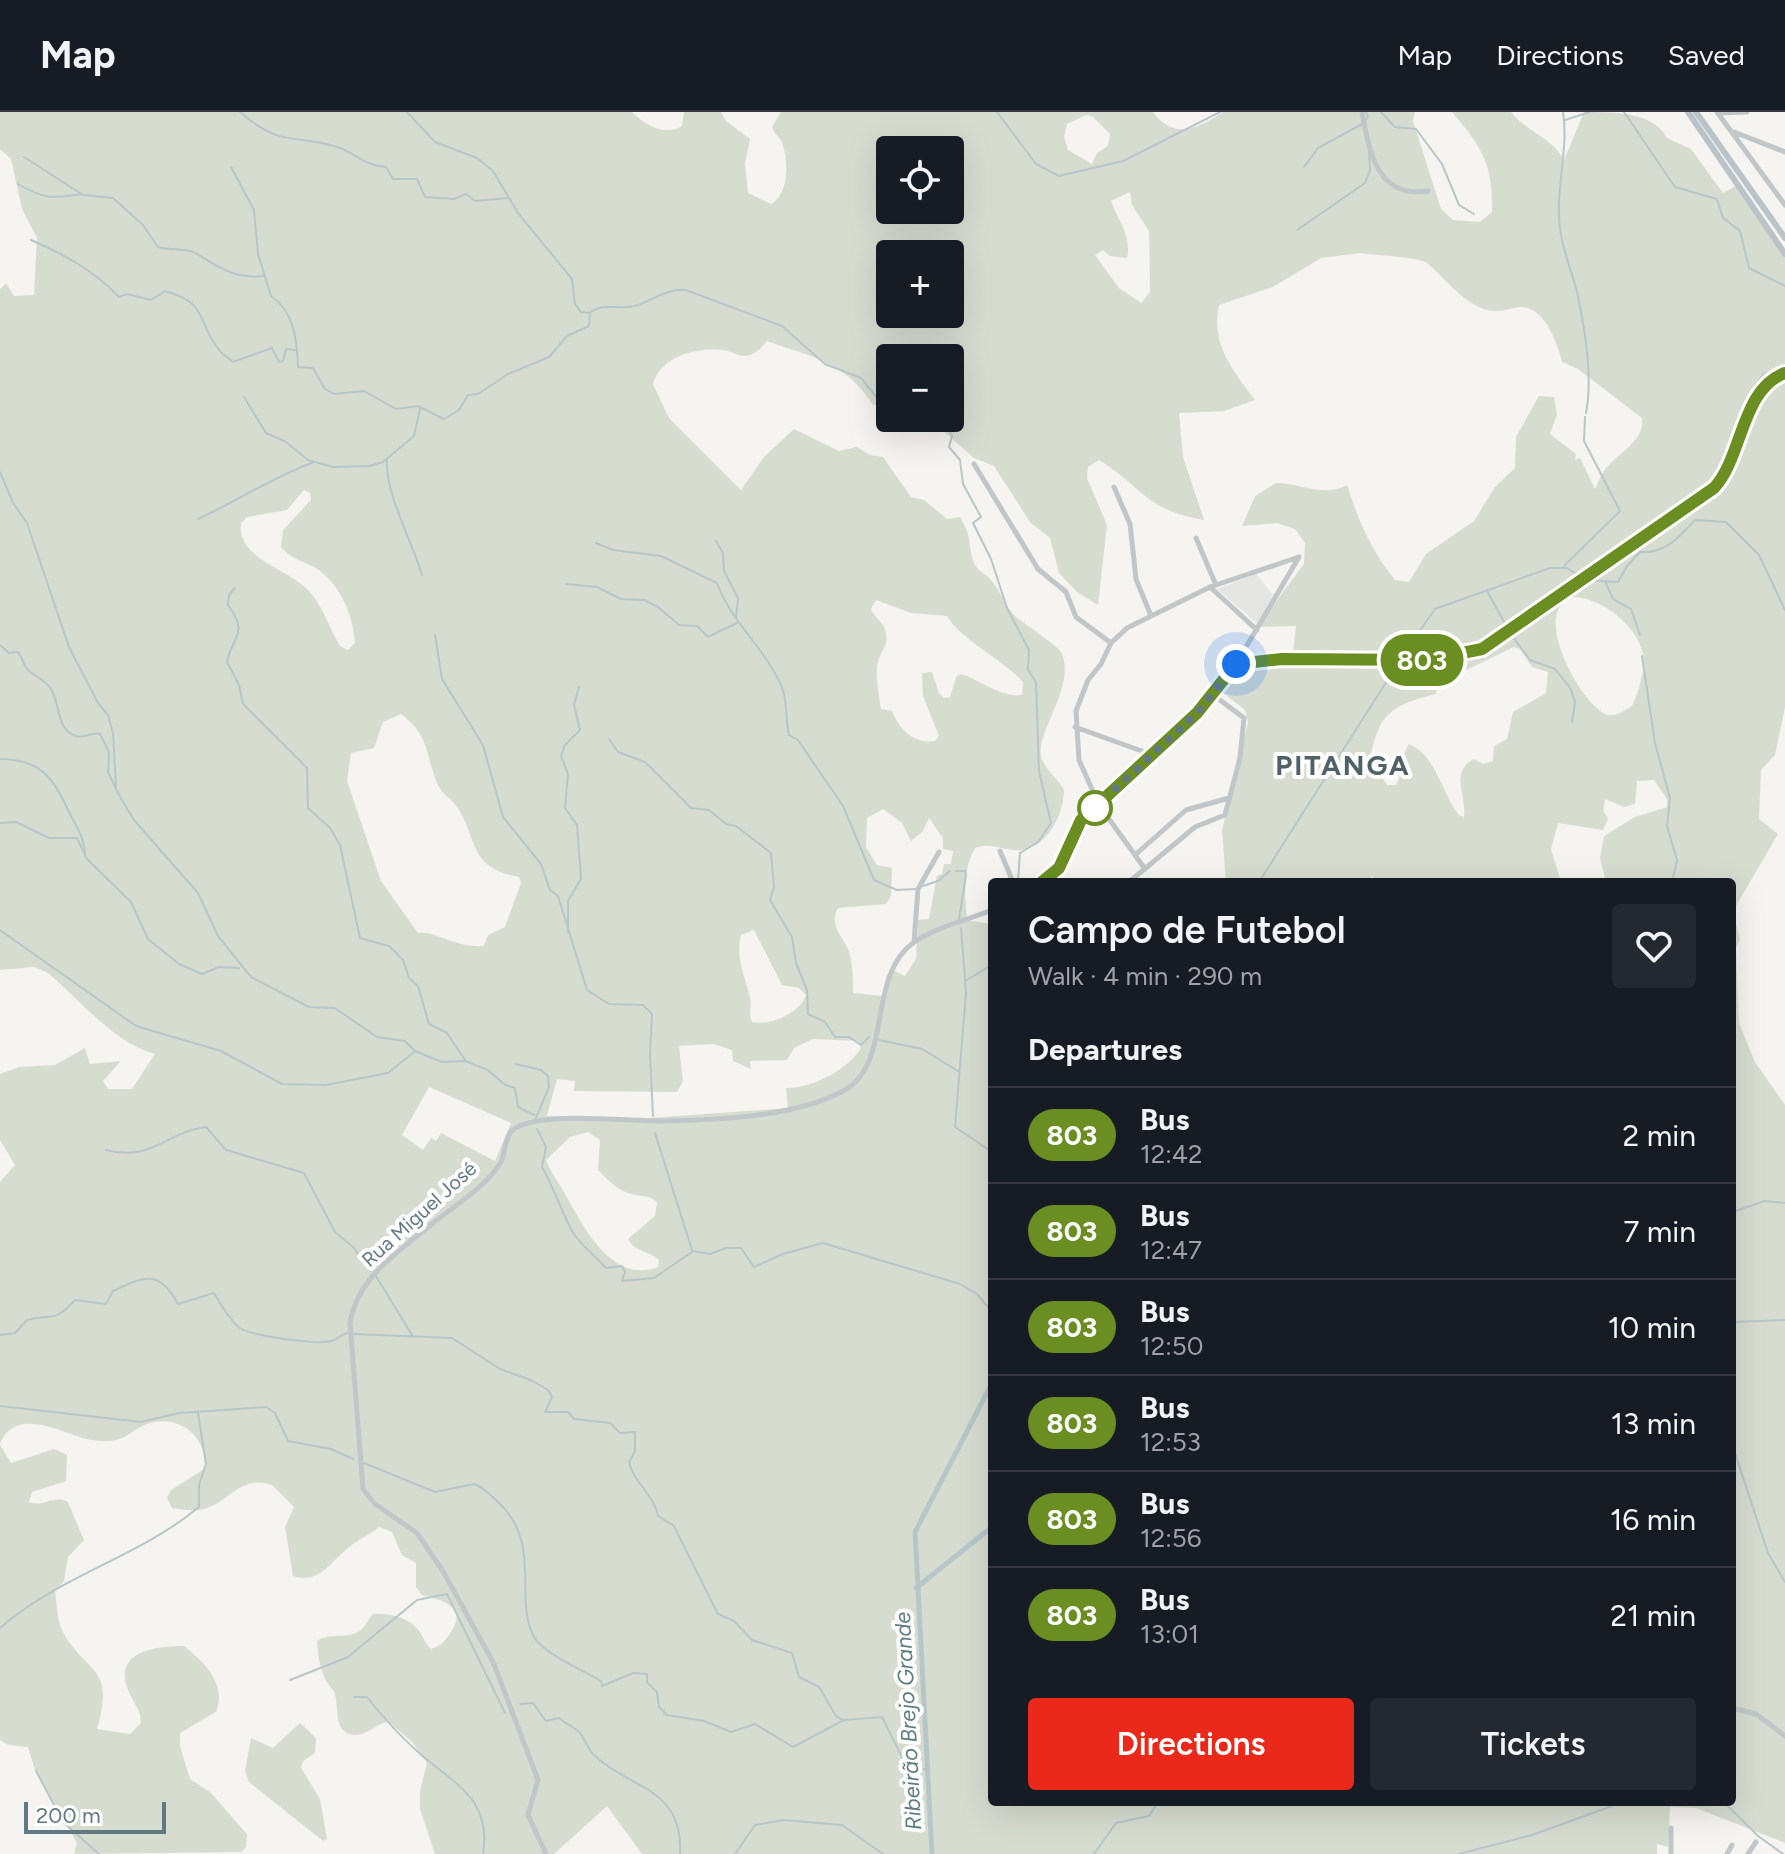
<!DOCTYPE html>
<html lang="en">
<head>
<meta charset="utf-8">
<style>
  body { margin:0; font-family:Figtree,sans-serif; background:#242831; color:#f1f3f6; height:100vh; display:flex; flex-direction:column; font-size:30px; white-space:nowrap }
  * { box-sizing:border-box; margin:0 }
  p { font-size:26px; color:#9ea1a6 }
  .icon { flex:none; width:44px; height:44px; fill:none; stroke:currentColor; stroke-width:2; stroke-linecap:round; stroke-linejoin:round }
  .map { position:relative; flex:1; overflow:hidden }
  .sheet { position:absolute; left:988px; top:766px; width:748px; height:928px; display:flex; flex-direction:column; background:#171b24; border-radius:8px; box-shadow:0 8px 32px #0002 }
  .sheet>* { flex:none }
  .badge { padding:0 16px; border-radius:26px; font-size:28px; line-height:52px }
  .tools { position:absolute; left:876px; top:24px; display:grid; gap:16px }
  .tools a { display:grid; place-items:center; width:88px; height:88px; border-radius:8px; background:#171b24; box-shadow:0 8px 32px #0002; font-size:40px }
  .scale { position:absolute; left:24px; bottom:20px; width:142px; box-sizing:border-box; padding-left:8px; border:4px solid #627983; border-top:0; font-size:22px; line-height:28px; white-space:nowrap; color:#627983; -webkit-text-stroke:6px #fff; paint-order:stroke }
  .you { position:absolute; width:40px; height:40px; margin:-20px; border:6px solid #fff; border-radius:50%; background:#1a73e8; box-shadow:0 0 0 12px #1a73e833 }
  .map>.badge { position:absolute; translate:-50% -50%; box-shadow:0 0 0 4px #fff }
  h2 { padding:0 40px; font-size:30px; line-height:72px }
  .round { display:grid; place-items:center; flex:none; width:84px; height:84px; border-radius:8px; background:#242831 }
  .summary { display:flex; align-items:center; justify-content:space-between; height:136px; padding:0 40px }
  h1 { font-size:38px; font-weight:600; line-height:60px }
  .action { display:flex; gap:16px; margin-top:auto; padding:16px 40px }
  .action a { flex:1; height:92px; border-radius:8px; background:#eb291a; color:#fff; font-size:32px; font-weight:600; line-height:92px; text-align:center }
  .action a+a { background:#242831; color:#f1f3f6 }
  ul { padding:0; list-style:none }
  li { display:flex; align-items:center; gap:24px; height:96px; padding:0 40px; border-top:2px solid #363941 }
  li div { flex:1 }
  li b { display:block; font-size:30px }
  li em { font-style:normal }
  li .badge { min-width:88px; font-weight:700; text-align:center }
  header { display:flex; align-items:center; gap:48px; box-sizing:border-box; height:112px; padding:0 40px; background:#171b24; border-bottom:2px solid #363941 }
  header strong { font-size:38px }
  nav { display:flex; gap:44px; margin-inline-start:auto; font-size:28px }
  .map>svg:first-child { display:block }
  .built { fill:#e5e5e4 }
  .green { fill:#d7dcd1; fill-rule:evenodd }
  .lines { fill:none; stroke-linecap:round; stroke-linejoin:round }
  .stream { stroke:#b7c7c9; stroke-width:2 }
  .canal { stroke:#b7c7c9; stroke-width:5 }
  .minor { stroke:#c1c6c8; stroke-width:5 }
  .major { stroke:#bac4c8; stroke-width:6 }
  .line-casing { stroke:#fff; stroke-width:18 }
  .line { stroke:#6b8e23; stroke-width:12 }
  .walk { stroke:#627983; stroke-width:8; stroke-dasharray:0 14.4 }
  .stop-dot { fill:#fff; stroke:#6b8e23; stroke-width:4 }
  .labels { text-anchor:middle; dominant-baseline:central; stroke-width:8; stroke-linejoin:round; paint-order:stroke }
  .street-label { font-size:20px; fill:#627983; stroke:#fff }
  .water-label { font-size:22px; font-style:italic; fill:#5d7c80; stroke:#fff }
  .district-label { font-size:28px; font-weight:bold; letter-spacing:2px; fill:#506167; stroke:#fff }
</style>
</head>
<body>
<header>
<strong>Map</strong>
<nav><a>Map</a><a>Directions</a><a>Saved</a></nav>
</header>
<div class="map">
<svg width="1785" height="1742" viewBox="0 0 1785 1742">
  <rect width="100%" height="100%" fill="#f5f4f0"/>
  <path class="built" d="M1256,462L1273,483L1258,512L1217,477Z"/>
  <path class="green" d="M0,0H632C645,13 665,25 682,14L684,0H721L726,9L750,27L745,51L748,81L771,92C789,82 789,49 782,31C780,25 774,22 772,15L781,0H1153C1174,29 1199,16 1223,0H1415L1413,9L1441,97L1453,108L1480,110L1492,100C1493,52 1482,35 1452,0H1511C1526,19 1554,27 1564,48L1584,0C1615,0 1654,0 1667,26L1691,37L1723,81L1735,74L1785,145V595L1775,643L1761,658L1759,707L1778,722L1733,799L1740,827L1736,836L1739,911L1755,950L1785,993V1731L1696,1696L1670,1695L1668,1735L1657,1732V1742H642L607,1694L554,1742H435L420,1697V1679L427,1651L413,1631L389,1610C376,1611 368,1623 355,1623C333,1622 339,1596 335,1582C334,1578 330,1575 328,1572C320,1559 318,1544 317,1529C330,1520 347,1528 361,1518C367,1513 368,1507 373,1502C390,1501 409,1505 420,1520C424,1527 425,1531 431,1537C441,1534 445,1529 451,1520C468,1496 442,1487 422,1483L416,1475V1451L402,1443L392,1420L379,1415C371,1422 361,1426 352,1433C333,1446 320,1474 293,1464L285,1415L294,1395L272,1373C243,1363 233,1385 210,1395C199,1400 184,1398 172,1396L167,1386L171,1378L206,1356C206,1328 185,1305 155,1310C130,1314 130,1334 92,1328C66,1324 16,1291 0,1332V1070L15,1053L0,1028V962L19,955L55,953L85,936L90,952L121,949L103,969L108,977H132L155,942C114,931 80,888 48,861L34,855L0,858V177L6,171L14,184L34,183L37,126L22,97L11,47L0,37ZM1086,3L1092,4L1110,22L1108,34L1097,41L1092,52L1068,38L1064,25L1067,12ZM890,38H950V98H890ZM1130,80L1132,93L1149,119L1150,180L1141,191L1119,176L1095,143L1103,138L1110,144L1127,146C1132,125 1118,108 1111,89ZM1360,141C1372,143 1419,145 1427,151C1445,166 1461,189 1484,197C1496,201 1504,198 1514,196C1543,188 1557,230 1562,250L1578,257L1642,306C1645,330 1617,341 1604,359C1600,365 1598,371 1595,377L1580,346L1575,348L1576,342L1550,322L1557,302L1554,285L1539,284L1516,325L1515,356L1495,375L1474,409L1426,442L1409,470L1395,468C1372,440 1358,408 1347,373C1324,386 1301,371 1276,371L1255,384L1242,414L1277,411L1295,417L1305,431L1304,452L1257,515L1296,514L1292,549L1242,554L1222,580L1245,598L1248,611L1222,718L1226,770H1366L1372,764L1377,770H1561L1551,737L1558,711L1603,718L1608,707L1603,698L1605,687L1624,695L1635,692L1637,669L1654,668L1667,687V695L1635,705L1604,724L1600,746L1606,770H1732V1690H992L991,812L967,808C965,784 962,759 975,736C989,731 997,736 1012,738C1044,742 1064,705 1064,678C1058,667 1047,659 1042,648C1032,624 1076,577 1062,542C1059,534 1025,513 1015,504C1004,493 1001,479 991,468C985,461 977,459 974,451C967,430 973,427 960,405L947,407L924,388L911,385L883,345L870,343L857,335L839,339L794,317L764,345L741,378L669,306L653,272C660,245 696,235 722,238C730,238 739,245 746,244C756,242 761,236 767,229C812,246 844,248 873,293L890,291V246H950V306H918L942,318L974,346L994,354L1030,410L1050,426L1059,461L1077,480L1098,493L1107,413L1087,366L1088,355L1099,348C1144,376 1145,398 1204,408L1183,345L1179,301L1224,299L1255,288C1232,257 1211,233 1219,193L1273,175L1321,146ZM890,142H950V202H890ZM304,378L310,381L311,388L283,418L281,435C290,446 302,449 314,455C340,470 353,503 355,531L348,538L340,534C329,516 323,494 309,479C290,457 236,447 241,411L247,405L287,398ZM1574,485C1603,486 1644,518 1644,550C1644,561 1637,584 1632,594C1626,598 1617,604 1609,603C1585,600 1526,497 1574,485ZM876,488L911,501L947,504C961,528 1002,547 1023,570L1022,583C1001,586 981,568 961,562L956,565L950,585L944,586L939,581L932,560L922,561L923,584L939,624L935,629C913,632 900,618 892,599L881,597C879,582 874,560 879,546C883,537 888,533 886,523C885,510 875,507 871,497ZM1514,535L1520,537L1532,555L1548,560L1546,581L1513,600L1507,627L1494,634L1493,649L1483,652L1474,647C1449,660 1467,684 1464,705L1459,703C1441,681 1437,644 1409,632C1400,645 1404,660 1396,673H1387L1370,648C1378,602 1391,593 1436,582L1437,572ZM401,602C430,624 425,641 437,671C442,683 450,685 457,695C478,725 467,756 519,765L521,771L505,815L488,823L484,834C455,836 435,818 418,821L381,769L347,669L351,641L374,636L383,610ZM883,697L902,711L911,729L923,719L929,706L943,726V737L953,739L951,752H944L942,762L937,764L929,807L918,808L916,847L905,864L890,857L883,884L853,881C853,868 853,853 849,840C844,824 828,815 838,796L886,792L891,784L892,756L877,753L866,735L867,706ZM754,818L782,873L799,876L806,883C800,901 771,914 752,910C748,901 752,894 750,885C745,863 735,847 741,823ZM813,927L858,929L861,936C849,957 811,977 786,976L788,996L622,1008L547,1004L557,967L575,969L574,979L677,980L683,969L679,934L713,932L732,938L733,949L751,957L750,949L787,948L794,936ZM429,975L511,1011L495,1049L441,1021L436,1029L431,1026L423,1038L402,1023ZM588,1020L600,1028L598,1058C607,1067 618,1079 631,1082C642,1085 647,1082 657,1090L655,1104L628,1127C634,1140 650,1139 659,1148L658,1155C611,1173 582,1112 564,1080C558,1069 551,1061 546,1048L570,1025Z
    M0,1333L11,1351L54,1337L67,1343L66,1369L32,1380L29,1390C43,1396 54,1382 68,1390L84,1428L68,1445L64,1469L55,1480C57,1492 57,1507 62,1518C85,1563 116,1551 97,1617L130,1622L141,1611C141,1597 131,1588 127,1575C114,1538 159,1534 184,1534C205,1551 227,1572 216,1600L180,1621V1634L190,1667L210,1680L247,1722L246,1735L241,1740L74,1742L77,1731L35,1658L28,1635L8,1633L0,1628Z
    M300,1611L316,1626L315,1641L303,1649L301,1656L320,1687L327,1727L323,1729L249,1670L245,1659L251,1626L273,1636Z"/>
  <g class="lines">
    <path class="stream" d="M240,0C284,38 294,20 340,36C358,43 363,53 386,55L393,67H417L425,85L454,87L466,82L475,89L508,86
      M407,0L435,30L477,46L493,59L518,101L572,167L575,192L581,200L590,201C603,190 620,198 635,194C652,189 667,176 686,178L782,214L825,252L861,266L882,292L890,295
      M997,0L1036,52L1059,64L1123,49L1220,0
      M1381,0L1395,15L1416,17L1442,52L1459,93L1474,102
      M1563,0C1569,38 1555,77 1560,117C1563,140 1573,162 1578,184C1585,219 1593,266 1586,301
      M1624,0L1675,75L1717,87L1723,106L1740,119L1749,156L1785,174
      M1565,8L1590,0
      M24,45L83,83L113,86L143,113L158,135C169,139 185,135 195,141C220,155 232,167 265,164
      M231,55L254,98L258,142L271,184C294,199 297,227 298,255L313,256L325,277L334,282L364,279L396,297L418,294L444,307L459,298L468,283L478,282L508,262L549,245L567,224L589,214L590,202
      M1304,55L1318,36L1364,11L1368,5L1366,0
      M18,72C44,87 50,87 81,82
      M1297,118L1365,71L1370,58L1369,40
      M31,128C63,142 95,159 119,185L127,182L151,188L165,179C209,191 196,209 219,238C223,243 228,245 233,250L272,236L279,250L283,249L286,237L295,238
      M244,285L266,321L286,330L308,348L333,355L369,354L383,350L414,324L420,297
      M924,306L927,312L946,310L952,324L949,335L960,348L963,372L981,405L973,411L991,447L1007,496L1029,538L1028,558L1036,570L1039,659L1051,711L1038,730L1020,741L1018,770
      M387,349C385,381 412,429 422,463
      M0,360L13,391L27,411L69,535L98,591L108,603L113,621L116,674
      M198,407C237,389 273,365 314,350
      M716,429L723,441L724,459L738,486L736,506
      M596,431L613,438L661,444L717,471C731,510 764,535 781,573C788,588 785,607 789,623L798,628L843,694L874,768L897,778L915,777
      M1564,454L1620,399L1584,329L1585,305
      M1587,468L1618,470L1627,454L1640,440C1666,442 1679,425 1695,408L1726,410L1759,443L1785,498
      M1606,471L1613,487L1631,497L1640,523
      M566,472L597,475L621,487L644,488L658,495L679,513L697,514L708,525L737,511
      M235,476L229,483L228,493C250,522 231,526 227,550L239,573L243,592L307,656L308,696L330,716L340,733L360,826L389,834L403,848L409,866L418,874L429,912L447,921L465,948
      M1487,479L1507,515
      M1510,521L1530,548L1555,557L1571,577L1575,590L1572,610
      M435,523L442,567L483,633L503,705L541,752L550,778L558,784L587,878L609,892L643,893L652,902L650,942L653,1004
      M0,533L9,541L18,540C22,545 23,552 27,557C34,565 44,566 51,577C61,594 56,618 76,624C85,627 91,619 100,622L109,640L108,660L120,685L134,708L198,781L218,824L251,865L309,895L335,896L377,925L405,929L415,939L442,950L465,949L488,958L505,973L515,976L518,995L534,1003
      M1402,544L1435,497L1550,456H1567L1581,465
      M1642,544L1655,631L1670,686L1667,714L1677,748L1672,770
      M609,627L618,640L645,650L691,696L709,698L726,712L736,714L771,741L774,775L770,788L792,825L796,851L807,878L808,902L825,910L835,925H849L861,933L869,925
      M0,647C39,647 53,665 67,696C75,713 85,724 85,744
      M0,711L16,710L49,726H77L87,747L131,790L148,827L179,852L202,862L219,855L239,856
      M956,759H965L966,763L959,807
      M1259,770L1399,550
      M923,774L938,769L950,759
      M961,816L966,881L955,1015L992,1040
      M0,818L136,914L221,939L282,972L326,973L388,961L414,940
      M568,820V789L581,767L577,713L565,696L568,662L561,644L565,633L580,618L574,593L579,575
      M965,869L992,853
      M879,928L922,937L958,959
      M516,952L541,958L548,964L549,975L535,1008
      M537,1017L546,1035L542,1055C554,1076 561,1098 572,1119C579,1132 596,1144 606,1156L622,1154L625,1160L622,1169L654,1166L692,1140
      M655,1021L692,1138
      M106,1038C152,1050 166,1020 206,1015L226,1038L304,1061L335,1120L353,1135L370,1159
      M1732,1100L1765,1089L1785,1091
      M693,1139L710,1142L726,1136H741L754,1155L783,1142L823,1131L960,1172L977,1182L992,1200
      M376,1164L412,1223
      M1732,1210L1785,1208
      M354,1222L452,1226L500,1257L531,1268L548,1278L552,1285L545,1300H568L574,1307L610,1311L620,1321L635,1320V1339L629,1350C634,1372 654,1382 658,1404L674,1414L718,1502L734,1509L752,1528L792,1541L799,1565L819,1575L836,1604L843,1608
      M0,1223L15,1221L27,1208C53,1201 53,1212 75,1188L106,1192L113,1179C145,1164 159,1157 178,1192L214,1181C221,1192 229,1208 240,1216C252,1224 316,1233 331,1229C337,1228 340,1223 347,1221
      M0,1294L141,1310L179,1301L266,1295L275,1301L288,1329L331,1337L353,1347
      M1732,1332L1768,1441L1785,1470
      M364,1351L435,1380L474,1372C484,1375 491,1384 499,1391C543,1433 513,1485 534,1525C543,1541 584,1559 601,1569L602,1574L633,1561L647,1562V1570L657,1580L659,1595L667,1603L704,1609L731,1620L755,1612L793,1635L844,1608L882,1605L905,1651L926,1658
      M0,1516C59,1464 139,1445 199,1395V1373L206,1352L198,1301
      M290,1568L348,1545L417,1488L447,1482L505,1601
      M354,1585H367C382,1604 399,1623 417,1639C453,1672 492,1685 483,1742
      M520,1592L533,1591L546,1609L559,1606C566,1612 574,1615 579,1620C585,1626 588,1639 596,1645C633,1678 683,1676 680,1742
      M36,1659L63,1710L99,1742
      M1724,1690L1758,1724L1783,1742
      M735,1742L755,1713L783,1708L842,1713L883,1742
      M1094,1742L1116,1711L1149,1704L1158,1690
      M1459,1742L1532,1723L1623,1690"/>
    <path class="canal" d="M916,1476L992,1415
      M932,1742L915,1420L992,1271"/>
    <path class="minor" d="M1362,0C1369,39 1377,87 1428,79
      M1717,0L1785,93
      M1718,1L1747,0
      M1734,20L1785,40
      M1752,296L1770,270L1785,261
      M974,352L1038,457L1066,480L1076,505L1111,531
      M1114,375L1130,412L1136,467L1151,504
      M1196,426L1216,473
      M1210,475L1257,518
      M1236,552L1282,547L1428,548L1482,537L1714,376L1730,355L1756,275L1764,264L1785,255
      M1075,615L1150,642
      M1000,739L1013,770
      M1135,743L1186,698L1229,686
      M1145,757L1099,693L1079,648L1076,599L1088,568L1101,552L1111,531L1127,516L1210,475L1299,445
      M1042,770L1059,756L1081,708L1197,601L1236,552L1299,445
      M1129,770L1195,715L1225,703L1240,646L1244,606L1212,582
      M914,830L918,777L939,740
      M1732,1596L1756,1602L1785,1624
      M546,1742L528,1703L538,1668L494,1552L443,1459L417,1421L375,1392L363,1377L350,1211C357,1165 400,1139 433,1111C454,1094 487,1074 501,1050C506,1040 504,1024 514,1017C541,998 630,1010 664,1009C718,1008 795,1005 843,979C894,952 866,865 913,831C935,815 968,808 992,798
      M1671,1742V1716
      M1727,1742L1732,1733
      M1748,1742L1756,1730"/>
    <path class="major" d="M1688,0L1785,142
      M1696,0L1785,126"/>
  </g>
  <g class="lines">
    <g class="line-casing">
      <path id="line" d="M1042,770L1059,756L1081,708L1197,601L1236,552L1282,547L1428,548L1482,537L1714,376C1743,345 1741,277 1785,261"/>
    </g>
    <use href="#line" class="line"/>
    <path class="walk" d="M1095,696L1197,601L1236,552"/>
  </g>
  <circle class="stop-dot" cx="1095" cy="696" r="16"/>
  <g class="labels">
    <g class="street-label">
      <text transform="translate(419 1102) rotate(-42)">Rua Miguel José</text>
    </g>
    <g class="water-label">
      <text transform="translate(908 1609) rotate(-93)">Ribeirão Brejo Grande</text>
    </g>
    <g class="district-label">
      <text x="1343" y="653">PITANGA</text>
    </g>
  </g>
</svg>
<div class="tools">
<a><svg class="icon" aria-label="locate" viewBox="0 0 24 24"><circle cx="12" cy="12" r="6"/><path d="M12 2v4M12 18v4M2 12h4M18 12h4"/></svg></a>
<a>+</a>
<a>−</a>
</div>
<div class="scale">200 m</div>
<div class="you" style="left:1236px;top:552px"></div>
<b class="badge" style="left:1422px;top:548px;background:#6b8e23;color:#fff">803</b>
<section class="sheet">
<div class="summary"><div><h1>Campo de Futebol</h1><p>Walk · 4 min · 290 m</p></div><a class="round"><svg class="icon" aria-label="heart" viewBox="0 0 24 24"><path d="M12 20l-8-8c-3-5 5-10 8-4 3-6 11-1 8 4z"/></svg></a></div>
<h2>Departures</h2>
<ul>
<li><span class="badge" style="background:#6b8e23;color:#fff">803</span><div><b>Bus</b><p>12:42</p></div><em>2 min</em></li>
<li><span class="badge" style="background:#6b8e23;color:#fff">803</span><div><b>Bus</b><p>12:47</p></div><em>7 min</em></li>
<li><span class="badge" style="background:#6b8e23;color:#fff">803</span><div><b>Bus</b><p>12:50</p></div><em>10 min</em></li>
<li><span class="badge" style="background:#6b8e23;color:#fff">803</span><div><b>Bus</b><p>12:53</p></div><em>13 min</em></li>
<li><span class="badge" style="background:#6b8e23;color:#fff">803</span><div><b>Bus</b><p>12:56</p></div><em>16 min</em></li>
<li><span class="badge" style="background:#6b8e23;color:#fff">803</span><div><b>Bus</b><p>13:01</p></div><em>21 min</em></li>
</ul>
<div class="action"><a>Directions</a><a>Tickets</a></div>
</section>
</div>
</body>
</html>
